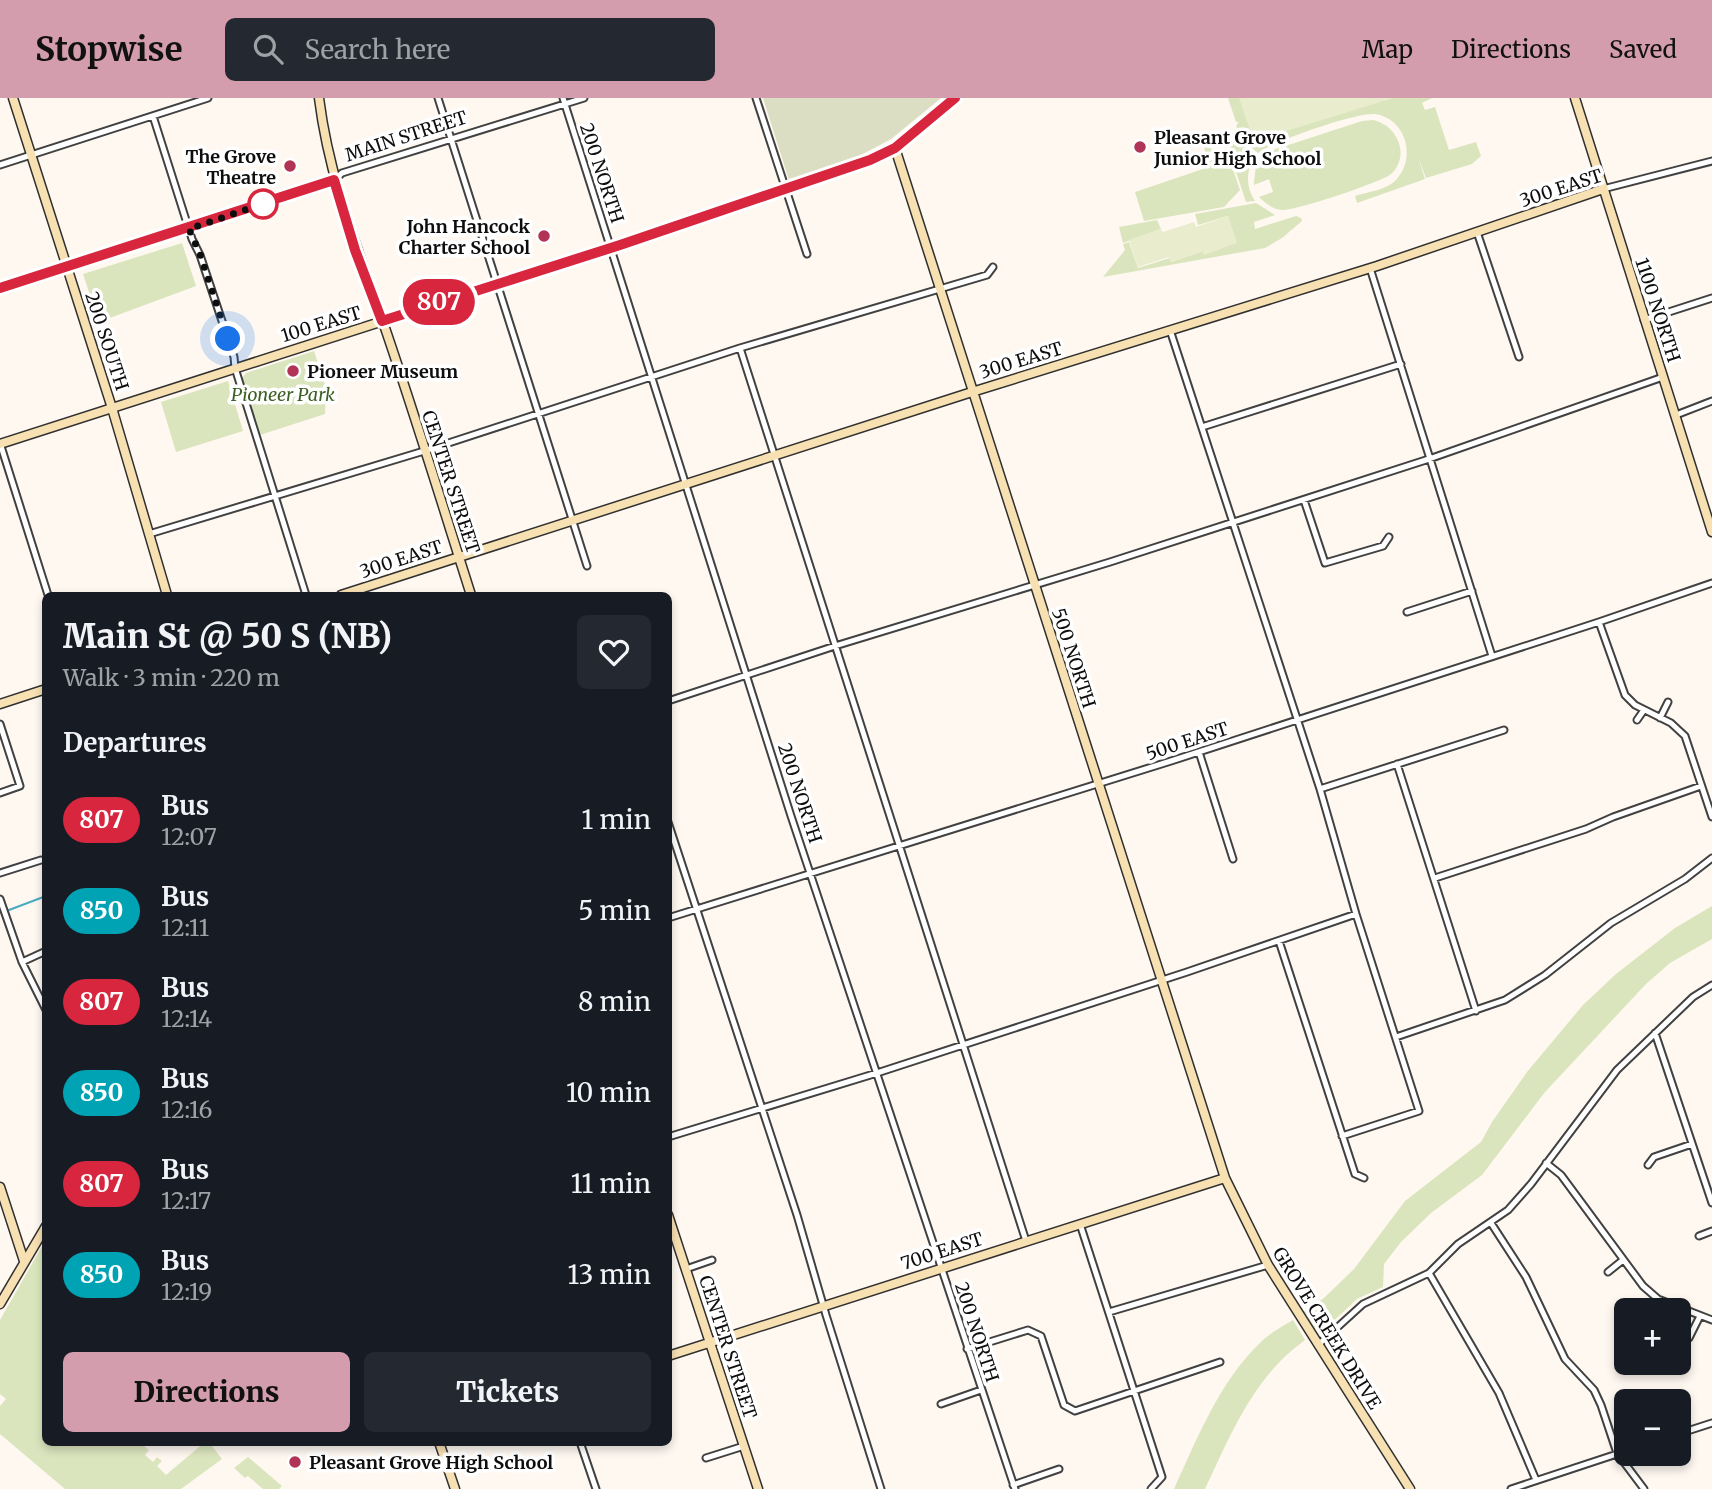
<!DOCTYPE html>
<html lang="en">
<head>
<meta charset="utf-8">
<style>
  body { margin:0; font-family:Merriweather,serif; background:#242831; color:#f1f3f6; height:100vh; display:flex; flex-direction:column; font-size:26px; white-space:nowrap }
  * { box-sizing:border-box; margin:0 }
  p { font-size:23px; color:#9ea1a6 }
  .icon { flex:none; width:38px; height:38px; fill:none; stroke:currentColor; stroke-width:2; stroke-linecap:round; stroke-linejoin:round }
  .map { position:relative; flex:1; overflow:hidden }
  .side { position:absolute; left:42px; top:494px; width:630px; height:854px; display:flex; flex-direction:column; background:#171b24; border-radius:10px; box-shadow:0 4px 10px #0003 }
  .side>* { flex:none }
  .badge { padding:0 14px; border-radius:23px; font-size:24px; line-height:46px }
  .controls { position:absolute; left:1614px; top:1200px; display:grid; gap:14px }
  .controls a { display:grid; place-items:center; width:77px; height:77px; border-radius:10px; background:#171b24; box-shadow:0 4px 10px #0003; font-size:35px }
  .you { position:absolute; width:35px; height:35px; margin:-18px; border:5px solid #fff; border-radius:50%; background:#1a73e8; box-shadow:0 0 0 10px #1a73e833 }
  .map>.badge { position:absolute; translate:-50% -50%; box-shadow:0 0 0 4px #fff }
  h2 { padding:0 21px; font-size:26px; line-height:63px }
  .round { display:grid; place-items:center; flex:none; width:74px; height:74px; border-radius:10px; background:#242831 }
  .head { display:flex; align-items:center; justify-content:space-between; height:119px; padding:0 21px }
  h1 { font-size:33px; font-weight:800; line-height:52px }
  .button { display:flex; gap:14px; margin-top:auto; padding:14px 21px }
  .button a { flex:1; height:80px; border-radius:10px; background:#d49dae; color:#111; font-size:28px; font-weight:800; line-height:80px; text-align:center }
  .button a+a { background:#242831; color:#f1f3f6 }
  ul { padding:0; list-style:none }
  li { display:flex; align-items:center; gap:21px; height:91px; padding:0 21px }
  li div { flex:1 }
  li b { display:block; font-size:26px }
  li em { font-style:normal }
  li .badge { min-width:77px; font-weight:700; text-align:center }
  header { display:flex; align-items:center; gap:42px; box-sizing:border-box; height:98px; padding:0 35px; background:#d49dae; color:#111 }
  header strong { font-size:33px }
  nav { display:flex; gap:38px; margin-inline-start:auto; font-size:24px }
  .search { width:490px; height:63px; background:#242831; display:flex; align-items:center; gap:18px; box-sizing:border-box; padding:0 24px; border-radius:10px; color:#9ea1a6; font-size:26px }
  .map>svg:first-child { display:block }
  .green { fill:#dbe5bd }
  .cemetery { fill:#dbdec3 }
  .pitch { fill:#e9edce }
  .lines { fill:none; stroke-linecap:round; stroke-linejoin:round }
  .stream { stroke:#48abc1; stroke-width:2 }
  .street-casing { stroke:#414141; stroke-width:9 }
  .secondary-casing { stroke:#303030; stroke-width:11 }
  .street { stroke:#fff; stroke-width:5 }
  .secondary { stroke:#f7e0b2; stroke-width:8 }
  .line-casing { stroke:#fff; stroke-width:16 }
  .line { stroke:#d7263d; stroke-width:10 }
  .walk { stroke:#0e0e0e; stroke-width:7; stroke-dasharray:0 12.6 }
  .poi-dot { fill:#b13355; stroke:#fff; stroke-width:2.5 }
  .stop-dot { fill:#fff; stroke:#d7263d; stroke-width:3.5 }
  .labels { text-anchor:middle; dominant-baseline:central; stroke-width:7; stroke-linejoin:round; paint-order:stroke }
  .street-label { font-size:18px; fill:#0e0e0e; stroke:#fff }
  .poi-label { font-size:18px; font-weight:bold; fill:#0e0e0e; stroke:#fff; text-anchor:start }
  .park-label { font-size:18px; font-style:italic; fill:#3e6024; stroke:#fff }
</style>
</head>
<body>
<header>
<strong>Stopwise</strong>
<div class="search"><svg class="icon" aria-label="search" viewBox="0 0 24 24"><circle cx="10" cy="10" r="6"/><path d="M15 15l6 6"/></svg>Search here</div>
<nav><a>Map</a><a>Directions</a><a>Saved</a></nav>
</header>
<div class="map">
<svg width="1712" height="1391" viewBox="0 0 1712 1391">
  <rect width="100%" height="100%" fill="#fef8f1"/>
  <path class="green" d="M1228,0H1432L1422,5L1425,12L1435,9L1449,52L1476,44L1481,58L1472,66L1426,80L1418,59L1425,81L1357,105L1355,98C1367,94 1386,92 1395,83C1417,61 1407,21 1375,16C1357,14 1273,43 1258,55L1236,37L1237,26L1239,24H1236Z
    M1373,22C1397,27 1411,57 1391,76C1382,84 1295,113 1282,112C1273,111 1266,106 1259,99L1273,94L1269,81L1254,87V84L1256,68L1270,53L1362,23Z
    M1234,40L1256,57C1246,72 1245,88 1255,103L1246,104L1229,53Z
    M1204,49L1227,54L1240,92L1224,109L1144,123L1135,94L1209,69Z
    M1256,105L1275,117L1254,124L1255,131L1296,118L1301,120L1302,123L1282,140L1265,150L1103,179L1125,152L1123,146L1129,144L1138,170L1170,160L1171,164L1203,153L1204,156L1228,118L1198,127L1195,116Z
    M1157,122L1161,131L1123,145L1119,129Z
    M182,145L196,188L99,224L83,176Z
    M314,253L326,290L325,316L260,337L242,280L246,275Z
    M228,283L243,333L176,354L161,304Z
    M1712,808V841L1670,865L1646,886L1545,994L1482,1077L1431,1115L1401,1144L1384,1166L1383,1189L1357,1201L1326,1230L1315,1231L1304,1214L1324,1200L1354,1171L1405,1103L1481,1044L1492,1024L1527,974L1583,907L1616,876L1675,830Z
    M45,1143L46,1344H144V1348L149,1352L145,1357L153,1364L157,1359L162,1363L157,1368L166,1377L205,1344H209L222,1361L181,1391H65L0,1336V1308L6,1301L0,1296V1222Z
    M1293,1222L1305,1242C1254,1278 1231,1336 1205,1391H1174C1197,1341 1220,1282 1262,1243C1270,1235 1283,1228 1293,1222Z
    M248,1359L282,1388L279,1391H263L248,1378L245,1380L234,1370Z"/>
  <path class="cemetery" d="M763,0H941L891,41L861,57L789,82Z"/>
  <path class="pitch" d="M1239,0H1393L1254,43Z
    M1228,118L1237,145L1204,157L1203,153L1171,164L1169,159L1138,169L1129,142L1161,131L1163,134L1194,124L1196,129Z"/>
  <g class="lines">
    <path class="stream" d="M9,812L46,798"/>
    <g class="street-casing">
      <path id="street" d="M438,0L587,468
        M563,0L791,718L1015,1391
        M756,0L807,156
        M153,18L192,141L200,157L234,259L235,270L306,497
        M0,67L208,0
        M334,82L342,75L584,0
        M1603,91L1712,63
        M1477,134L1519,259
        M1370,170L1492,558
        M1644,222L1712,200
        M1170,232L1320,691L1356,816L1419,1013L1342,1038
        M740,250L1026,1143
        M1676,317L1712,303
        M1202,329L1401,266
        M0,345L48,497
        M1304,402L1325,465L1383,448L1389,439
        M149,436L424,353L740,250L987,177L993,169
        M1407,514L1472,493
        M1599,524L1625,597L1635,607L1671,625L1685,638L1712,719
        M668,603L835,548L1110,464L1429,361L1663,279
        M1660,620L1668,604
        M1637,622L1644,612
        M0,626L20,688L0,695
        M1199,654L1233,761
        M1397,666L1476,913
        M1320,691L1504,632
        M668,724L797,1117L826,1217L881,1391
        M0,775L41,762
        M1435,780L1586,731L1613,719L1701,688
        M0,801L22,864L46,912
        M668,820L1171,663L1599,524L1712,485
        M1279,843L1355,1076L1364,1080
        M22,864L46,853
        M1655,935L1712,1105
        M1396,939L1505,902L1545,877L1611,825L1685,781L1712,760
        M668,1039L877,975L1187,874L1356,816
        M1546,1065L1561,1077L1643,1188L1658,1201L1712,1222
        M1648,1067L1654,1059L1692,1046
        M1491,1125L1526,1179L1565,1261L1594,1292L1601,1307L1617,1355L1644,1391
        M1080,1126L1162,1379L1151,1391
        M1699,1138L1712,1133
        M686,1171L712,1162
        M1608,1174L1623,1162
        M1429,1175L1499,1295L1536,1382
        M1109,1214L1268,1167
        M1318,1247L1363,1206L1429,1175L1458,1146L1508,1112L1531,1086L1617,972L1693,899L1712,887
        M1678,1247L1689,1240L1700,1218
        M967,1251L1028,1232L1041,1238L1064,1307L1075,1313L1220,1264
        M941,1306L981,1292
        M1678,1336L1712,1325
        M580,1344L596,1391
        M706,1360L744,1348
        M1013,1387L1059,1371
        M1511,1391L1626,1353"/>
    </g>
    <g class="secondary-casing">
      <path id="secondary" d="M13,0L112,310L167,497
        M319,0C329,80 357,149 383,224C414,314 442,406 471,497
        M1575,0L1712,434
        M895,50L1225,1080L1268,1167L1410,1391
        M0,190L334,82
        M0,346L620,147L841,73L870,62L895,50L955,0
        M341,497L972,294L1377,168L1603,91
        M0,606L46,591
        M0,1089L24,1163
        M668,1117L758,1391
        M0,1206L46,1128
        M668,1258L1225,1080
        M439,1344L455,1391"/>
    </g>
    <use href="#street" class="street"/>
    <use href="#secondary" class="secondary"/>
  </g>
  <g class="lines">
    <g class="line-casing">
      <path id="line" d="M0,190L334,82L355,152L382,223L620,147L870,62L895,50L955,0"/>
    </g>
    <use href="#line" class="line"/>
    <path class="walk" d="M228,241L200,156L189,131L268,104L263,106"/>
  </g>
  <g class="poi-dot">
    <circle cx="1140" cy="49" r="7"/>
    <circle cx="290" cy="68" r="7"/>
    <circle cx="544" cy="138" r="7"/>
    <circle cx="293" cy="273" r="7"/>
    <circle cx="295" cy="1364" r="7"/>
  </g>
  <circle class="stop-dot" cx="263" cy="106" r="14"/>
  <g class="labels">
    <g class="street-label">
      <text transform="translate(406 38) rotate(-18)">MAIN STREET</text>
      <text transform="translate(602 75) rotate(72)">200 NORTH</text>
      <text transform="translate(1561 90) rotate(-18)">300 EAST</text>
      <text transform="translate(1658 212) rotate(72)">1100 NORTH</text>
      <text transform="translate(321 226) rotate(-17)">100 EAST</text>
      <text transform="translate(107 243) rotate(72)">200 SOUTH</text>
      <text transform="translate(1021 262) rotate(-17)">300 EAST</text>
      <text transform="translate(451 384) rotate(72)">CENTER STREET</text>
      <text transform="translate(401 461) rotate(-18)">300 EAST</text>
      <text transform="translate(1074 560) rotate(72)">500 NORTH</text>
      <text transform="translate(1187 643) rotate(-18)">500 EAST</text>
      <text transform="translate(800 695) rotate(72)">200 NORTH</text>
      <text transform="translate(942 1153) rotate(-18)">700 EAST</text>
      <text transform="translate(1327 1230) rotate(58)">GROVE CREEK DRIVE</text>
      <text transform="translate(977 1234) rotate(72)">200 NORTH</text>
      <text transform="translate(728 1249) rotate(72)">CENTER STREET</text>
    </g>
    <g class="poi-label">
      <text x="1154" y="39">Pleasant Grove<tspan x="1154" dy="21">Junior High School</tspan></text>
      <text x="276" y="58" text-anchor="end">The Grove<tspan x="276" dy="21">Theatre</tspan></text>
      <text x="530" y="128" text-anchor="end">John Hancock<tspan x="530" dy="21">Charter School</tspan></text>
      <text x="307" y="273">Pioneer Museum</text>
      <text x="309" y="1364">Pleasant Grove High School</text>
    </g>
    <g class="park-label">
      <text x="283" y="296">Pioneer Park</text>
    </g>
  </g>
</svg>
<div class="controls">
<a>+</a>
<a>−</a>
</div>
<div class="you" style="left:228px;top:241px"></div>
<b class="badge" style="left:439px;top:204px;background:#d7263d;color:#fff">807</b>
<section class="side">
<div class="head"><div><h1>Main St @ 50 S (NB)</h1><p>Walk · 3 min · 220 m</p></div><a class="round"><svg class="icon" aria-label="heart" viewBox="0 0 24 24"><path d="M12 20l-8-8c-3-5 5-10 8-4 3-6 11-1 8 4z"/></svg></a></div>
<h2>Departures</h2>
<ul>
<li><span class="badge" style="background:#d7263d;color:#fff">807</span><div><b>Bus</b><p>12:07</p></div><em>1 min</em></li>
<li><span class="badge" style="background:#00a3b4;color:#fff">850</span><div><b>Bus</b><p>12:11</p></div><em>5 min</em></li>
<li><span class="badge" style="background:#d7263d;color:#fff">807</span><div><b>Bus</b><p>12:14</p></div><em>8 min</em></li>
<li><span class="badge" style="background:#00a3b4;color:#fff">850</span><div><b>Bus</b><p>12:16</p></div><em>10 min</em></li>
<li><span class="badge" style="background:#d7263d;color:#fff">807</span><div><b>Bus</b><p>12:17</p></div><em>11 min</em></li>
<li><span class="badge" style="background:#00a3b4;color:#fff">850</span><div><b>Bus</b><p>12:19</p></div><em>13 min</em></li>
</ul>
<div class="button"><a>Directions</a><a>Tickets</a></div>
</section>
</div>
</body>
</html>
